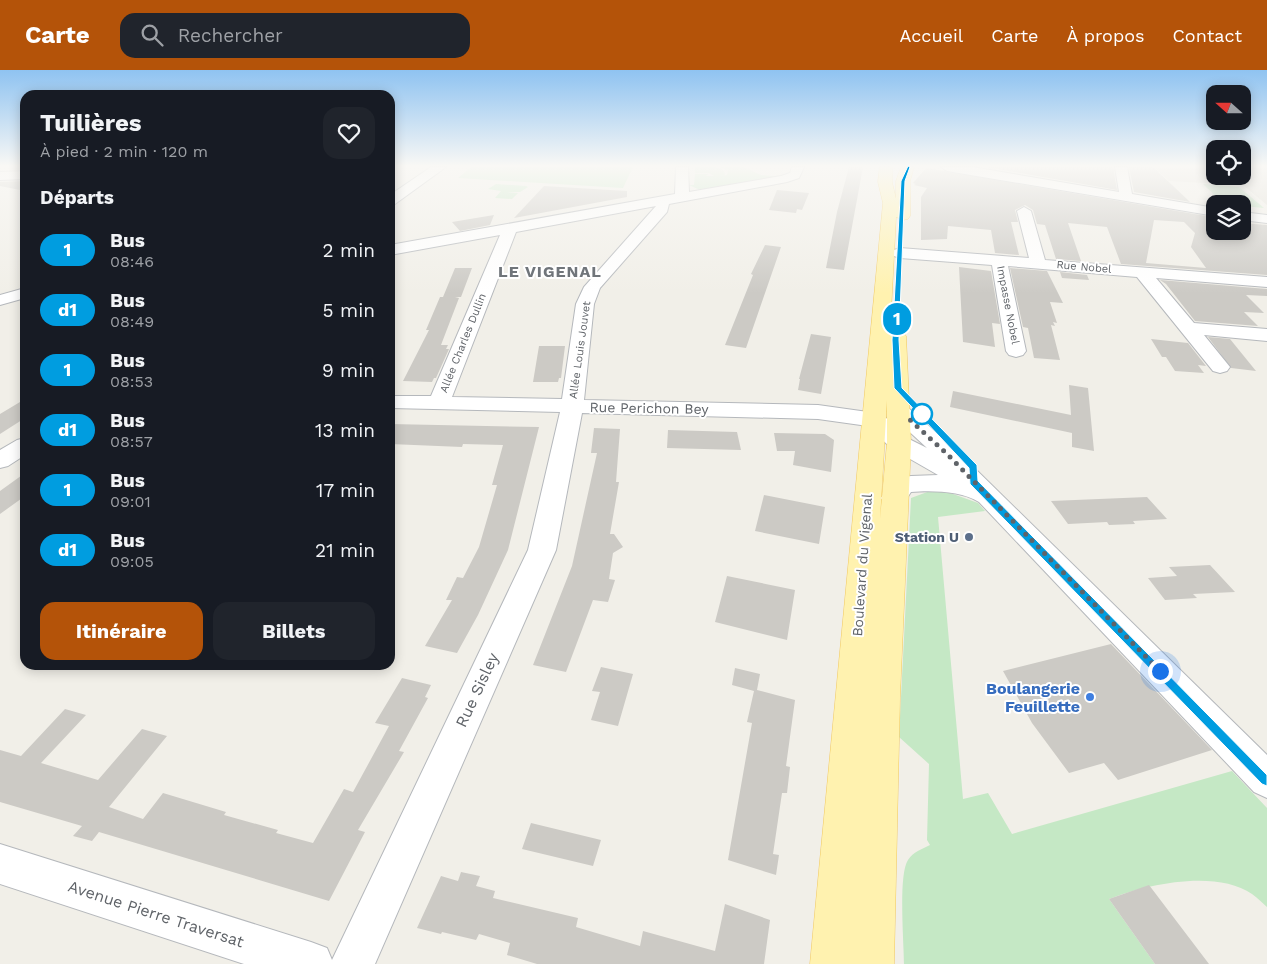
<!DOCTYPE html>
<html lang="fr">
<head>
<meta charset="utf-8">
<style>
  body { margin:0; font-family:"Work Sans",sans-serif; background:#20242c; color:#f1f3f6; height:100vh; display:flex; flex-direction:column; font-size:19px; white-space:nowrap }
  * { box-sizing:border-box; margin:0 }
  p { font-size:16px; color:#9ea1a6 }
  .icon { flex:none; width:28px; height:28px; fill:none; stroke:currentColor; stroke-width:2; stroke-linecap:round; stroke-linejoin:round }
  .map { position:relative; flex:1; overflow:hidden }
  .details { position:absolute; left:20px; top:20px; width:375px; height:580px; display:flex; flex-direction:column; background:#171b24; border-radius:15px; box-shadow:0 2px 12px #0003 }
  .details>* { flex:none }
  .badge { padding:0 10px; border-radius:16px; font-size:18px; line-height:32px }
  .needle { width:32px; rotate:291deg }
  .fabs { position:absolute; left:1206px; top:15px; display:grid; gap:10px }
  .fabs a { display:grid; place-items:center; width:45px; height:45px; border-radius:10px; background:#171b24; box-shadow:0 2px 12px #0003; font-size:25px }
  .you { position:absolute; width:25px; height:25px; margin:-12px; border:4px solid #fff; border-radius:50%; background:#1a73e8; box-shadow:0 0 0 8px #1a73e833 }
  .map>.badge { position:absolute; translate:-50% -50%; box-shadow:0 0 0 2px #fff }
  h2 { padding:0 20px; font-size:19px; line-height:45px }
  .round { display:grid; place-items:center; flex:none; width:52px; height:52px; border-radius:15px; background:#20242c }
  .headline { display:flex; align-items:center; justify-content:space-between; height:85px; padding:0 20px }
  h1 { font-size:24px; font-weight:700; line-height:38px }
  .action { display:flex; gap:10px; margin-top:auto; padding:10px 20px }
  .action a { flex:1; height:58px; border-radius:15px; background:#b45309; color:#fff; font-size:20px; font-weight:700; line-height:58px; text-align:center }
  .action a+a { background:#20242c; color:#f1f3f6 }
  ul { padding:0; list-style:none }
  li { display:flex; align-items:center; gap:15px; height:60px; padding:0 20px }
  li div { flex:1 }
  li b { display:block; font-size:19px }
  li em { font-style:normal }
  li .badge { min-width:55px; font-weight:700; text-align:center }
  header { display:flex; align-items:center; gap:30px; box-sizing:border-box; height:70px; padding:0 25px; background:#b45309; color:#fff }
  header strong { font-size:24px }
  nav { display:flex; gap:28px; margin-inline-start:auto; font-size:18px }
  .search { width:350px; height:45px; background:#20242c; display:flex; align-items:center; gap:12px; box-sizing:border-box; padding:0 18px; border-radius:15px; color:#9ea1a6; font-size:19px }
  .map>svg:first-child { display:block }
  .education { fill:#e1ded6 }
  .green { fill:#c5e8c5 }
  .building { fill:#cccac5; fill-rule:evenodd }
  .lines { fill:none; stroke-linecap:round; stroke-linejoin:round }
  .minor-casing { stroke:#b5b8bc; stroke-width:2 }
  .primary-casing { stroke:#f2c960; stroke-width:1 }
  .minor { fill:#fff; fill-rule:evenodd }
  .primary { fill:#fff2af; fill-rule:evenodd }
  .line { fill:#009de0; stroke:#fff }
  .walk { stroke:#5f6368; stroke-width:5; stroke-dasharray:0 9 }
  .stop-dot { fill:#fff; stroke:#009de0; stroke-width:2.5 }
  .service-dot { fill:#5c6f8a; stroke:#fff; stroke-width:2 }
  .shop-dot { fill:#3f7fe0; stroke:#fff; stroke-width:2 }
  .labels { text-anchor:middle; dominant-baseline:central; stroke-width:4; stroke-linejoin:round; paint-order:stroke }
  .far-street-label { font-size:11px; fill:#5f6368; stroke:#fff }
  .street-label { font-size:14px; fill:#5f6368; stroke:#fff }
  .service-label { font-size:14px; font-weight:bold; fill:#4e5e75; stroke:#fff; text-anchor:end }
  .far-district-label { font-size:16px; font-weight:bold; letter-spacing:1px; fill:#70757a; stroke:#fff }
  .near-shop-label { font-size:16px; font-weight:bold; fill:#366cbe; stroke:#fff; text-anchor:end }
  .near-street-label { font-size:16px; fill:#5f6368; stroke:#fff }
</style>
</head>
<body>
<header>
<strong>Carte</strong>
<div class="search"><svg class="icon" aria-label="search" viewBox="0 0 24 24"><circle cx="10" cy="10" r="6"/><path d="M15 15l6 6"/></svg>Rechercher</div>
<nav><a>Accueil</a><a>Carte</a><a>À propos</a><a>Contact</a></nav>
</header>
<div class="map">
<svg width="1267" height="894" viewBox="0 0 1267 894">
  <rect width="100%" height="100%" fill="#f1efe8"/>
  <path class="education" d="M1154,97H1215V106H1242L1243,97H1267V135L1243,115L1169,111Z"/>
  <path class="green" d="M471,97H633L623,118L458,108Z
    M695,97H716L724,101L725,105L718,106L727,105L728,100L719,97H744L761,105L782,107L700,120L689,115H694L695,104H708L706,106H714L709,103H695Z
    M496,114L526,116L528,117L520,122H506L518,123L512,129L495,128L501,121L488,119Z
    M1203,114L1239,117L1264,138L1243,136L1242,134H1224Z
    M942,420L978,433L985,441L938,447L963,729L988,723L1012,764L1232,701L1267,738V837C1262,833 1258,828 1252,824C1217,799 1146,814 1109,829L1155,894H904C904,873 898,805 908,790C913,782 922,779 930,775L927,770L929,694L899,667L911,428L930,421Z"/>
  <path class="building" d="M849,97H863L844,200L826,198L837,142Z
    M986,97H1113L1117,120Z
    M1129,97H1153L1190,132L1134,122Z
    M926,98L1212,147L1215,150V161H1242V153L1267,155V205L1121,194L1107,157L1068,153L1081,191L1056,189L1045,155L1037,154L1033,140L1025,135L1015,140L1018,152H1011L1019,185L995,183L991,160L948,156L947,169L921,170V127L927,118L914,115L916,114L913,113ZM1154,150L1184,152L1195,163L1191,177L1206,198L1146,193Z
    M25,111V121L0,116V112Z
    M544,116L627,121V127L514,148Z
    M777,120L809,123L802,140L797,139L796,143L769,140Z
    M494,145L490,155L460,161L452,152Z
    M765,175L781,177L746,278L725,275L753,205L751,204Z
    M959,197L991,201L1000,254L992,253L995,277L963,272Z
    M455,198H472L461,227H455L459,228L441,275H448L446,279H449L436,308H434L432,312L403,311L429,260H426L440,227H446H443Z
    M1010,198L1047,201L1063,233L1050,232L1057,253L1053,252L1055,256L1051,255L1060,290L1034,288L1028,258L1023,257Z
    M1060,202L1087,205L1089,210L1062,208Z
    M1160,210L1267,219V226L1246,225L1264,243L1244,242L1258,256L1195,251L1166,214Z
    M811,264L831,267L821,324L798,320L800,309H799Z
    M1208,267L1230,269L1256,301L1231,298Z
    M1151,269L1188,273L1206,296L1198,295L1204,303L1175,301L1166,287H1162Z
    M539,276H565L561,308H559L558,312H533Z
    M1069,315L1088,318L1094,381L1072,377V363L950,337L953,321L1071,345Z
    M25,329V348L0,364V344Z
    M390,354L539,357L508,480L478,545L457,583L425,576L452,530H446L457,507L463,508L479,477L497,415H492L503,375L463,374L462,377L390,374Z
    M594,358L620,359L616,412H619L610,464H614L623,477L613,483L609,509L615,510L608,532L593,530L566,602L533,595L572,496L597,383H591Z
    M668,360L737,362L741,380L667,378Z
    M774,363L825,364L834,370L831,402L793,395L795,381H777Z
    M25,403V426L0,444V421Z
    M764,425L825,437L819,474L755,461Z
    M1147,427L1167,449L1133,451L1135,454L1109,455L1107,452L1068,454L1051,431Z
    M1210,495L1235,522L1193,524L1197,528L1165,530L1148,508L1177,506L1169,497Z
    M727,506L795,520L787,570L715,552Z
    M1111,574L1212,680L1118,710L1104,693L1069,703L1032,653L1003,601Z
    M601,597L633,604L618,656L591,650L600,622L592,621Z
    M735,598L760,604L757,620L795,630L786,696L790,697L787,723H782L773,784L779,785L776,805L728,790L752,653L747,652L754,621L732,615Z
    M402,608L431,615L425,627L428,628L399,681L404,682L358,760L365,762L329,831L99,762L92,771L73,766L82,756L0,732V680L21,686L65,639L86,645L41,693L98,710L142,659L167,666L109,737L143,749L163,723L226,742L224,745L278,760L276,763L313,773L344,719L353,722L389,656L375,653Z
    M531,753L601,770L593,796L522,779Z
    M461,802L480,806L476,816L495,821L493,828L578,848L576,857L640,876L643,861L715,881L725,834L770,850L764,894H537L507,885L510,873L479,864L476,870L442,862L441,864L417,858L441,806L458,811Z
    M1149,815L1209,894H1155L1109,829Z"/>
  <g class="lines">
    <g class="minor-casing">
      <path id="minor" d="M431,97H446L395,134L390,135V125Z
        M676,97H688L689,122L781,106L790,103L792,97H804L799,108L787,112L669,134L667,142L600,218L594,234L584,330L818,335L875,343L883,345L907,368L927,378L887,341L890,336L898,334L906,336L955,379L1267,685V728L1254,722L979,432C962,421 931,420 911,422L903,434L894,436L885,434L881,428L894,409L911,406L938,405L891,378L868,356L818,349L582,343L556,480L375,894H244L0,814V774L311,872L327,878L332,890L528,480L560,342L390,338V326H431L500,165L390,185V175L675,124ZM656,136L584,217L576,234L562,329L452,327L516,162Z
        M941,97H972L1119,122L1115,97H1127L1132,124L1215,138V146L947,101Z
        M25,101V109L0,110V102Z
        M1024,137L1031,141L1045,190L1267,207V217L1156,208L1194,253L1267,259V271L1204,265L1230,297L1227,301L1220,303L1213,301L1137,207L1008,196L1026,281L1023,285L1016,287L1009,285L1006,281L992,195L900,188L894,186L892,183L894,180L900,178L1029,188L1017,141Z
        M1242,142L1267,145V153L1242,150Z
        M25,218V228L0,235V225Z
        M25,368V385L8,396L0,398V380L17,370Z"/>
    </g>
    <g class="primary-casing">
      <path id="primary" d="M880,97H892V112L896,129V111L901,97H914L910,111V146L908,149L903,150L896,147L890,261L896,260L903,262L906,266L911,373L900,627L894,894H810L883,133L878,112ZM887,330V373L880,449Z"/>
    </g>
    <use href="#minor" class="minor"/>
    <use href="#primary" class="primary"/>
  </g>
  <linearGradient id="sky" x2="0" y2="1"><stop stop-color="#8fc3f1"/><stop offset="0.43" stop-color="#f9f8f5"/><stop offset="1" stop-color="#f9f8f5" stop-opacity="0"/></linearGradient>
  <rect width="1267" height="223" fill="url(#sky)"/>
  <path class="line" d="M908,96L910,97L905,111L899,270L902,318L977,395L978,411L1267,705V716L1262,714L970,414L969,398L894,318L892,270L901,111Z"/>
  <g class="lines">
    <path class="walk" d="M922,344L908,348L947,384L1160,601"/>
  </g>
  <circle class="stop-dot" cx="922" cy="344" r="10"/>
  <circle class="service-dot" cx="969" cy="467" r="5"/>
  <circle class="shop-dot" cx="1090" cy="627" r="5"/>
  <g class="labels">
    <g class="far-street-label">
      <text transform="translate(1084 197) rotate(5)">Rue Nobel</text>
      <text transform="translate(1008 235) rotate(79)">Impasse Nobel</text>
      <text transform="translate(463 273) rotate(-68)">Allée Charles Dullin</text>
      <text transform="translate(580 280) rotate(-82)">Allée Louis Jouvet</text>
    </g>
    <g class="street-label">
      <text transform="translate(649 338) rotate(1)">Rue Perichon Bey</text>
      <text transform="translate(862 495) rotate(-86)">Boulevard du Vigenal</text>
    </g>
    <g class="service-label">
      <text x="959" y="467">Station U</text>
    </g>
    <g class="far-district-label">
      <text x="550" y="201">LE VIGENAL</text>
    </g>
    <g class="near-shop-label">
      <text x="1080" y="618">Boulangerie<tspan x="1080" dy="18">Feuillette</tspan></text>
    </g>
    <g class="near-street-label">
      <text transform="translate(477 620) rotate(-65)">Rue Sisley</text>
      <text transform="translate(156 844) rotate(18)">Avenue Pierre Traversat</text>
    </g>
  </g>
</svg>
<div class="fabs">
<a><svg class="needle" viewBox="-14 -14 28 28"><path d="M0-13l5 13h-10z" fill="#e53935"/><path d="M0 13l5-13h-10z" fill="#9ea1a6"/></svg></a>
<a><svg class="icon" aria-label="locate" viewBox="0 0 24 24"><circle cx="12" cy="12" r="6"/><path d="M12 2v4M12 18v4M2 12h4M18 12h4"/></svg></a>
<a><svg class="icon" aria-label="layers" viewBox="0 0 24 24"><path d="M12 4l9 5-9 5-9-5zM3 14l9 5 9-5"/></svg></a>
</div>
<div class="you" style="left:1160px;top:601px"></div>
<b class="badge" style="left:897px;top:249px;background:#009de0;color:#fff">1</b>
<section class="details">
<div class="headline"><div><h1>Tuilières</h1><p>À pied · 2 min · 120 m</p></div><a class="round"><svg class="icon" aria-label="heart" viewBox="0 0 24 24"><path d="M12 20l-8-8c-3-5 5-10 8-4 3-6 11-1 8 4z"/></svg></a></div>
<h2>Départs</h2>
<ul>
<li><span class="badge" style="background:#009de0;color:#fff">1</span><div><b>Bus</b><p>08:46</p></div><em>2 min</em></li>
<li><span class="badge" style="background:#009de0;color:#fff">d1</span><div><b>Bus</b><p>08:49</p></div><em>5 min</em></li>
<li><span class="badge" style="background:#009de0;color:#fff">1</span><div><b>Bus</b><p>08:53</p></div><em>9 min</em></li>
<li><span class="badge" style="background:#009de0;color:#fff">d1</span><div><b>Bus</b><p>08:57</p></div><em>13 min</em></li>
<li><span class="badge" style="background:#009de0;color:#fff">1</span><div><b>Bus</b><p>09:01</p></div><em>17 min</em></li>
<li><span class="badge" style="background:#009de0;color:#fff">d1</span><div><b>Bus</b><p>09:05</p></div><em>21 min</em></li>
</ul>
<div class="action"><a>Itinéraire</a><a>Billets</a></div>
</section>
</div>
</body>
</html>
